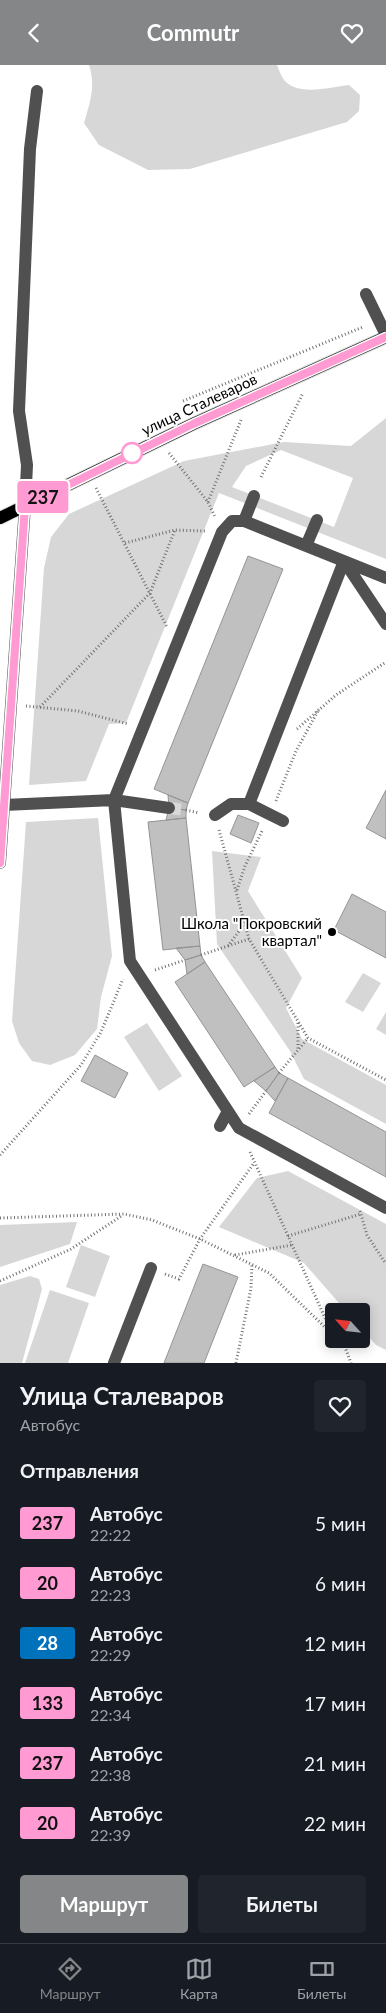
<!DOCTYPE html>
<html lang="ru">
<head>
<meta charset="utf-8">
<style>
  body { margin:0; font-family:Lato,sans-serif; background:#20242c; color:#f1f3f6; height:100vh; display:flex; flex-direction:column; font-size:19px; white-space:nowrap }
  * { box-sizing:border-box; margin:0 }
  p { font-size:16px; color:#9ea1a6 }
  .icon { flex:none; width:28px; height:28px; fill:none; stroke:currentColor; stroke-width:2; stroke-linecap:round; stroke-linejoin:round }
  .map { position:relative; height:1298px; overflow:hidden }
  .drawer { display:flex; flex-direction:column; background:#171b24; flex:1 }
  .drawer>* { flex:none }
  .badge { padding:0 10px; border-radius:4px; font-size:18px; line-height:32px }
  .needle { width:32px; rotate:297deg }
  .controls { position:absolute; left:325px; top:1238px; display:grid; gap:10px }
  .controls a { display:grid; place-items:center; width:45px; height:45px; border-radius:5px; background:#171b24; box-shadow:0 2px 12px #0003; font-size:25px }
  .map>.badge { position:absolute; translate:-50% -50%; box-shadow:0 0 0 2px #fff }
  h2 { padding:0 20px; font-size:19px; line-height:45px }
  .round { display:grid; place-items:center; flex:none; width:52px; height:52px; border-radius:5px; background:#20242c }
  .headline { display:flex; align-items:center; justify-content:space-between; height:85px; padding:0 20px }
  h1 { font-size:24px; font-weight:700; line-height:38px }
  .cta { display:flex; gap:10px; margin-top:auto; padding:10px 20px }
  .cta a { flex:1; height:58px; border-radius:5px; background:#858687; color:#fff; font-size:20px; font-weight:700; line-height:58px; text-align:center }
  .cta a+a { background:#20242c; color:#f1f3f6 }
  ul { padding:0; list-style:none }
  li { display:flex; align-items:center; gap:15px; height:60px; padding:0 20px }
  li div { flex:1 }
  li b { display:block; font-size:19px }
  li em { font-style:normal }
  li .badge { min-width:55px; font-weight:700; text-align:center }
  header { display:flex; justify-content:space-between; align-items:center; height:65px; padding:0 20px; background:#858687; color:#fff; font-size:22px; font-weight:700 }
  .tab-bar { display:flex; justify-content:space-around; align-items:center; height:70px; border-top:1px solid #363941; background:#171b24; font-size:14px; color:#9ea1a6 }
  .tab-bar a { display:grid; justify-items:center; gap:2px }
  .tab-bar .on { color:#858687 }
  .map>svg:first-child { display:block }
  .green { fill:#d7d7d7; fill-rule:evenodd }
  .building { fill:#c0c0c0; stroke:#949494 }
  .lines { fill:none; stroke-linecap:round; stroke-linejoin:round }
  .minor-tunnel { stroke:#d9d9d9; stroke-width:12; stroke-dasharray:12 6; stroke-linecap:butt }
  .major-casing { stroke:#dbdbdb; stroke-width:14 }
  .path { stroke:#727272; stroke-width:3; stroke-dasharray:1 2.5; stroke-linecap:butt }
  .minor { stroke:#505050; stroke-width:12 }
  .major { stroke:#000; stroke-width:12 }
  .line-casing { stroke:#fff; stroke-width:11 }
  .line { stroke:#ff9ad2; stroke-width:8 }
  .stop-dot { fill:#fff; stroke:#ff9ad2; stroke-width:2.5 }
  .poi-dot { fill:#000; stroke:#fff; stroke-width:2 }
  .labels { text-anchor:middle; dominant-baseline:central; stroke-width:4; stroke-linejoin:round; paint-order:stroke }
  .street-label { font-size:15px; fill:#000; stroke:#fff }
  .poi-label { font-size:15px; fill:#000; stroke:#fff; text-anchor:end }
</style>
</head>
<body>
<header><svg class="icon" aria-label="back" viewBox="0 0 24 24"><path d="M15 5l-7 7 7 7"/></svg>Commutr<svg class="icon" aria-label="heart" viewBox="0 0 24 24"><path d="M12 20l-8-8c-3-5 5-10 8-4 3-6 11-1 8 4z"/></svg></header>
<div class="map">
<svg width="386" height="1298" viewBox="0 0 386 1298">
  <rect width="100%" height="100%" fill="#fff"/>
  <path class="green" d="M89,0H277C279,5 282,14 286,17C301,31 331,22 349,20L360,30L359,46L347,57L190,104L148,105L99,80L84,58C90,37 96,21 89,0Z
    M386,353V494L219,428L126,658L109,659L86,716L29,720L44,503L51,472L69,449L184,396L284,377L351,381ZM281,385L353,413L334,462L232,422L246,401Z
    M98,753L112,891L101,932L97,964L75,990L50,1000L32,996L19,978L12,956L26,757Z
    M212,786L261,792L248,826L302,913L286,943L302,974L386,1020V1059L304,1014L290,986L217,879Z
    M363,908L381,918L363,947L345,937Z
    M386,947V970L376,964Z
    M147,958L182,1011L159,1026L124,972Z
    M288,1106L386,1159V1285L376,1280L361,1263V1246H346L304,1198L219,1162L257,1113Z
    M77,1157L70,1179L0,1202V1160Z
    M81,1180L110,1191L95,1232L66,1222Z
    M30,1211L39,1214L42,1224L22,1298H0V1220Z
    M50,1225L89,1238L68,1298H25Z"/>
  <path class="building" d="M248,491L283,504L188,738L154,724Z
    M386,725V774L366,763Z
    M168,730L188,738L186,745L169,743Z
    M169,743L186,745V753L166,755Z
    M238,750L259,758L251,778L230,769Z
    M186,753L200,881L163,885L148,757Z
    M352,829L386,847V893L334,865Z
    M200,881L201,890L185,895L176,883Z
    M201,890L205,897L187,909L185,895Z
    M205,897L275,1002L244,1022L175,917Z
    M95,990L128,1008L115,1033L81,1016Z
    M275,1002L279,1008L266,1026L254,1016Z
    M279,1008L288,1013L275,1036L266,1026Z
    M288,1013L386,1067V1112L269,1048Z
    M203,1199L238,1212L204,1298H164Z"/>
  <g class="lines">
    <path class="minor-tunnel" d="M169,743L186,745"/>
    <g class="major-casing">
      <path id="major" d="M0,453L193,359L386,272"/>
    </g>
    <path class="path" d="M183,336L363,262
      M169,388L208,437L215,452
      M261,412L303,328
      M96,423L167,562
      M208,437L241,355
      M125,478L175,465L205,466
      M26,641L78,646L128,659
      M40,642L150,528L175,465
      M297,664L336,630L386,597
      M276,736L296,686L319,644
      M186,745L199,748
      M219,765L249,874L308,973L386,1015
      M237,825L245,801L263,764
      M228,881L249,874
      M201,890L228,881L245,858
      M155,905L185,895
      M298,958V984
      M279,1008L308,973
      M249,1049L266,1026
      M250,1087L331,1266
      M0,1090L81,1000L101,967L123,914
      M360,1146L367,1170L386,1199
      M0,1153L124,1149L152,1155L200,1174L269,1208L334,1271
      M288,1171L361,1149
      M235,1190L292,1180
      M165,1209L179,1214L200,1174L254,1098
      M0,1216L71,1184L123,1150
      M337,1274L345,1282L351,1298
      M236,1298L251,1223L252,1198"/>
    <path class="minor" d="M366,229L386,270
      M244,456L254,431
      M306,481L317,455
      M386,513L244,456H232L222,467L114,735L130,896L239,1063L386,1143
      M249,739L283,756
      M4,740L114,735L169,743
      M215,750L231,739H249L344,496L386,559
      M0,798L25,441L27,400L19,346L30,84L37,26
      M220,1061L228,1046
      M114,1298L151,1203"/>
    <use href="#major" class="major"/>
  </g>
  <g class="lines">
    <g class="line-casing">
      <path id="line" d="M0,798L25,441L193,359L386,272"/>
    </g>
    <use href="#line" class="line"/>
  </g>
  <circle class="stop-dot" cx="132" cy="388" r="10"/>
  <circle class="poi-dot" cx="332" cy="867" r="5"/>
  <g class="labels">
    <g class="street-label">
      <text transform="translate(199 339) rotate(-25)">улица Сталеваров</text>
    </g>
    <g class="poi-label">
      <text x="322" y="858">Школа "Покровский<tspan x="322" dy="17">квартал"</tspan></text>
    </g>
  </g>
</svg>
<div class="controls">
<a><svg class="needle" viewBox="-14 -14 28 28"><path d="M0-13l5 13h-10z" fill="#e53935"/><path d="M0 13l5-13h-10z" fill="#9ea1a6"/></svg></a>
</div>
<b class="badge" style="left:43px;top:432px;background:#ff9ad2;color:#111">237</b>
</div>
<section class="drawer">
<div class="headline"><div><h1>Улица Сталеваров</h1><p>Автобус</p></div><a class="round"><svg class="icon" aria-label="heart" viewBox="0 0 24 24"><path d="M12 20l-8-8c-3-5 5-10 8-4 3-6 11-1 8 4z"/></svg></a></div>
<h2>Отправления</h2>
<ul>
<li><span class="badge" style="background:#ff9ad2;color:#111">237</span><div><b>Автобус</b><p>22:22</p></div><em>5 мин</em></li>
<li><span class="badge" style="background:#ff9ad2;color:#111">20</span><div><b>Автобус</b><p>22:23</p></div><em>6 мин</em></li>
<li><span class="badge" style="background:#0072bc;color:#fff">28</span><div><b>Автобус</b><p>22:29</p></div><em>12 мин</em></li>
<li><span class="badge" style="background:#ff9ad2;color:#111">133</span><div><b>Автобус</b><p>22:34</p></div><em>17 мин</em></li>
<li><span class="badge" style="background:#ff9ad2;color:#111">237</span><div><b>Автобус</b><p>22:38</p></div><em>21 мин</em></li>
<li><span class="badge" style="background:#ff9ad2;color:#111">20</span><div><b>Автобус</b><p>22:39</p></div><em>22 мин</em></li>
</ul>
<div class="cta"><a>Маршрут</a><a>Билеты</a></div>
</section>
<nav class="tab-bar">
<a class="on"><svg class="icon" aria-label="directions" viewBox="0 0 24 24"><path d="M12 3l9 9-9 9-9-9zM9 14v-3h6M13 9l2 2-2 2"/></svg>Маршрут</a>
<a><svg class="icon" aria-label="map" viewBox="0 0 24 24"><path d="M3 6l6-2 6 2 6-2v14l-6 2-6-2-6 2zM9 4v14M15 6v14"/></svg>Карта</a>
<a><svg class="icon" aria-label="tickets" viewBox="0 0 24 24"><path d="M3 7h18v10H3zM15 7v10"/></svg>Билеты</a>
</nav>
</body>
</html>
